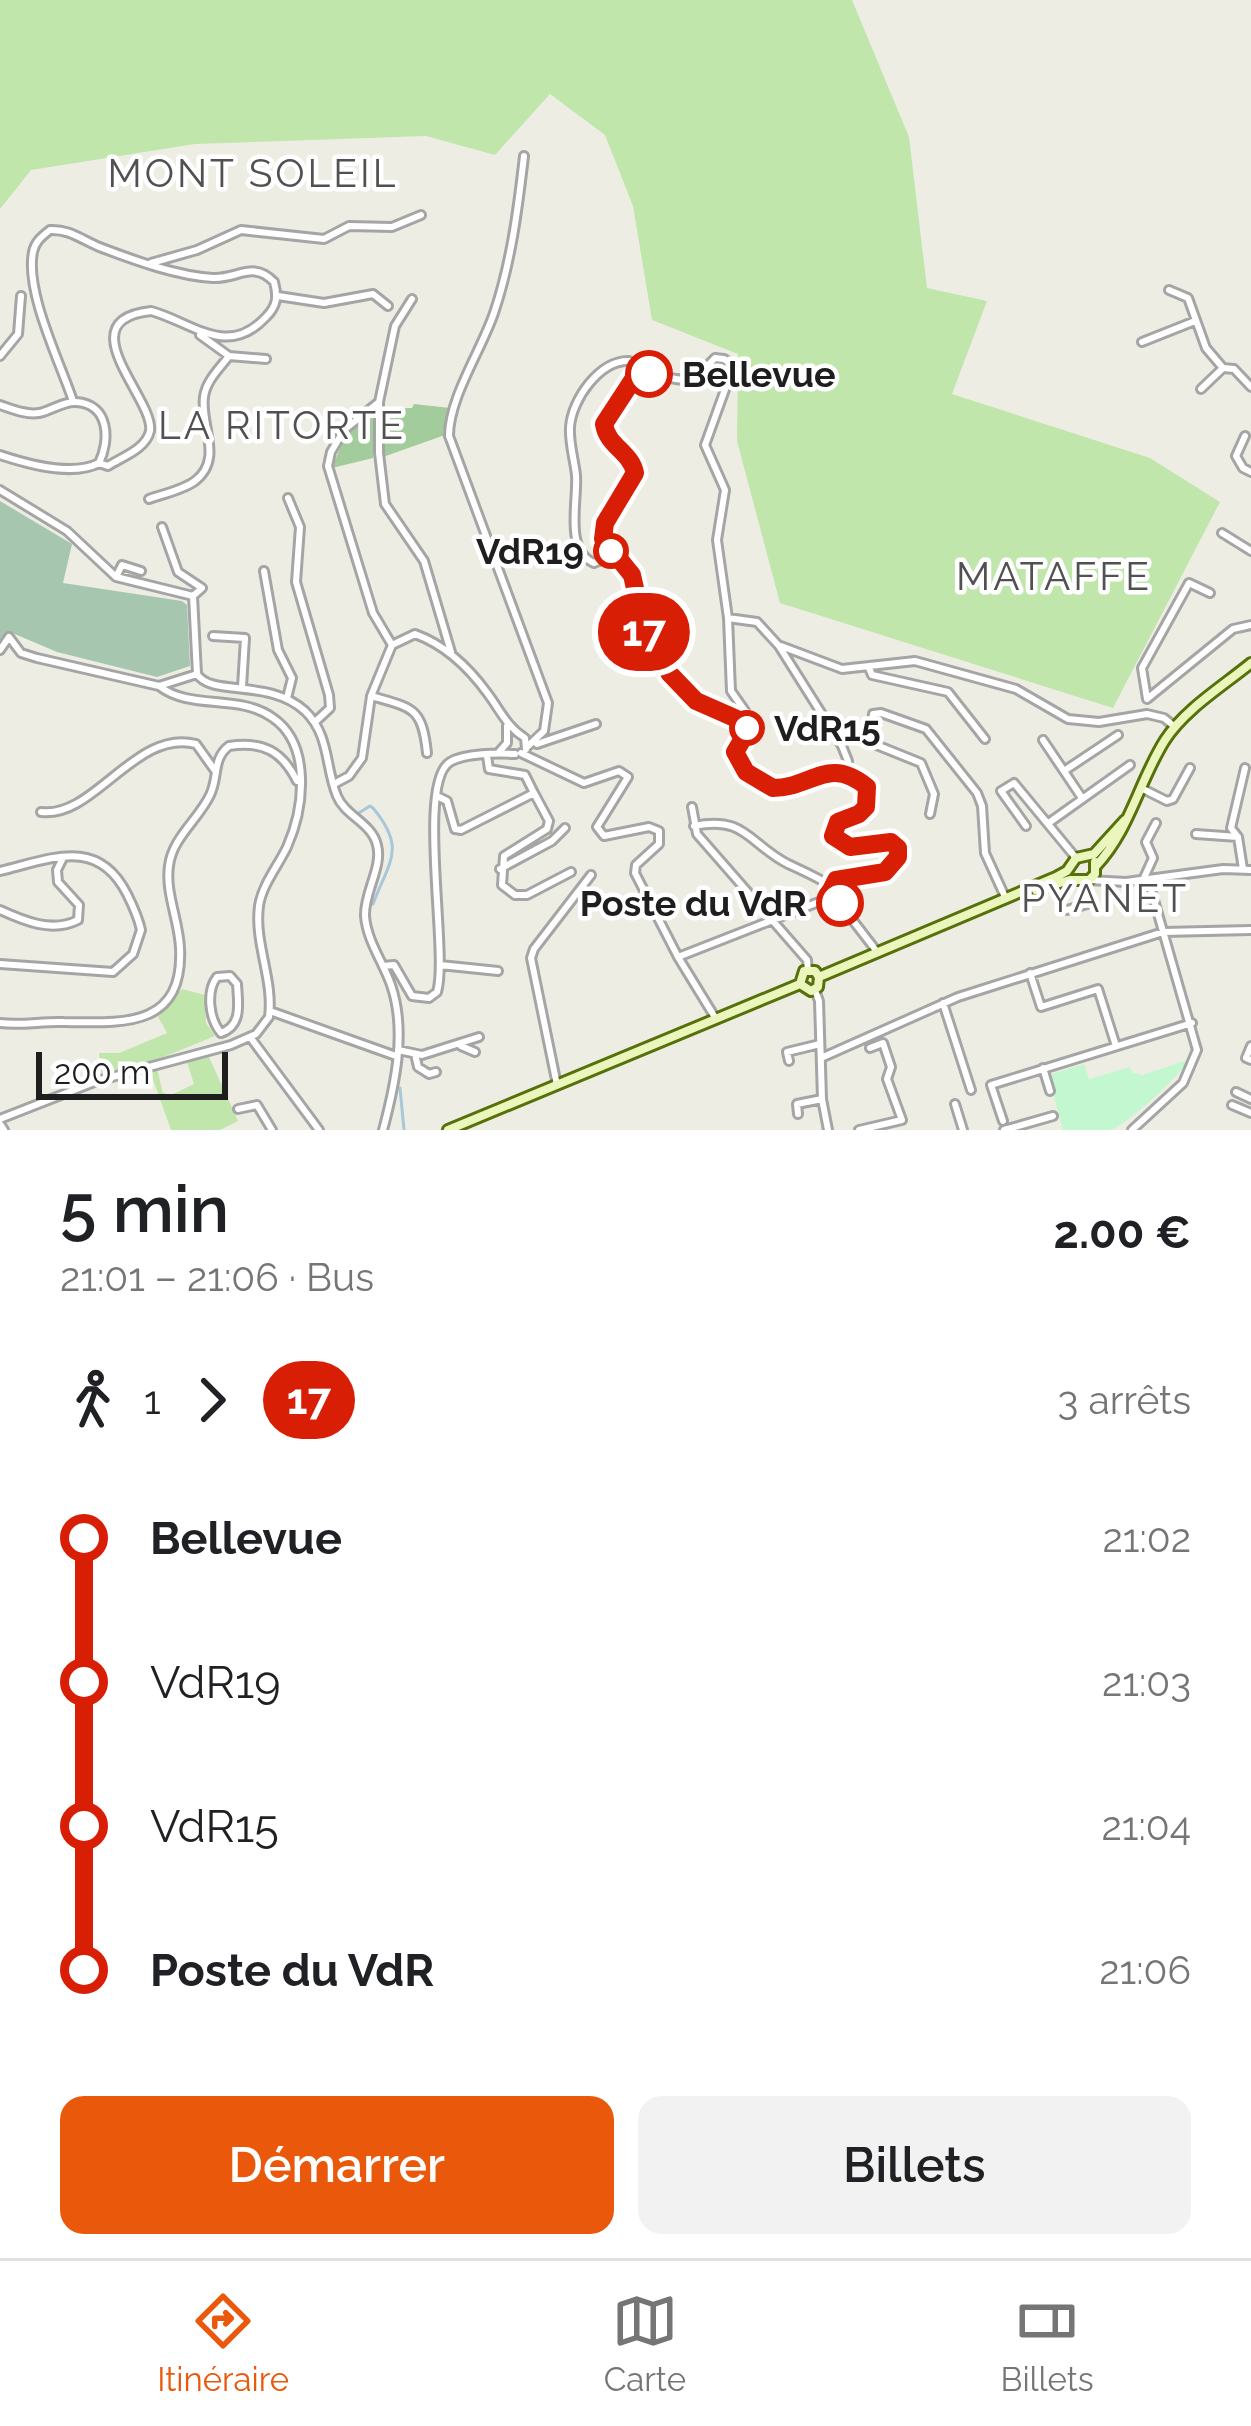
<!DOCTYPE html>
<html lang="fr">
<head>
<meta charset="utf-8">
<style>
  body { margin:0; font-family:Raleway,sans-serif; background:#f2f2f2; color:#202124; height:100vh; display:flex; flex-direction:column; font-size:45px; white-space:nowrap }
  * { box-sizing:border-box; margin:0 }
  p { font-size:39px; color:#757577 }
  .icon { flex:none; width:66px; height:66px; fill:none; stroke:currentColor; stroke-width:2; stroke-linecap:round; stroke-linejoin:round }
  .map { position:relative; height:1130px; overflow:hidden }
  .drawer { display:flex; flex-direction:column; background:#fff; flex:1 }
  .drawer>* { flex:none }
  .badge { padding:0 24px; border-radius:39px; font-size:42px; line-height:78px }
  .scale { position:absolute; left:36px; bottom:30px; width:192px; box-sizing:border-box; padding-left:12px; border:6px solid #1e1e1e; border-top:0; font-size:33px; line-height:42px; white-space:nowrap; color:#1e1e1e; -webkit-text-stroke:9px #fff; paint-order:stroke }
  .map>.badge { position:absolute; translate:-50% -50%; box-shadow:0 0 0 6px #fff }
  .legs { display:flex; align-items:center; gap:18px; height:132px; padding:0 60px; font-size:39px }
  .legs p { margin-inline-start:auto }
  .headline { display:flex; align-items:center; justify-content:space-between; height:204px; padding:0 60px }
  h1 { font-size:66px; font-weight:600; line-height:90px }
  .primary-button { display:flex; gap:24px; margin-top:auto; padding:24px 60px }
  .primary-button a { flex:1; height:138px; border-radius:24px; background:#ea580c; color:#fff; font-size:48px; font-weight:600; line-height:138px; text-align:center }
  .primary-button a+a { background:#f2f2f2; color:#202124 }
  ul { padding:0 60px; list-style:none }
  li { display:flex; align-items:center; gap:42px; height:144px; font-size:45px }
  li i { display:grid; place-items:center; width:18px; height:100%; margin:0 15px; background:currentColor }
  li i::after { content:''; width:30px; height:30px; margin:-15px; border:9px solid; border-radius:50%; background:#fff }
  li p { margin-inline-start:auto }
  li:first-child i { background:linear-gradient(#0000 50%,currentColor 0) }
  li:last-child i { background:linear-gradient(currentColor 50%,#0000 0) }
  .tabs { display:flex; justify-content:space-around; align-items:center; height:168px; border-top:3px solid #e0e0e0; background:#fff; font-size:33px; color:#757577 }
  .tabs a { display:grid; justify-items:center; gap:6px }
  .tabs .active { color:#ea580c }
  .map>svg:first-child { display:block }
  .grass { fill:#c0e6ac }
  .forest { fill:#a2cc9b }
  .cemetery { fill:#a7c6b0 }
  .park { fill:#c3f7cf }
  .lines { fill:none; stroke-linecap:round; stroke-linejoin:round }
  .stream { stroke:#a7c7da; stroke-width:3 }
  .minor-casing { stroke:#a5a5a5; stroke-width:12 }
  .secondary-casing { stroke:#56700a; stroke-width:14 }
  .minor { stroke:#fff; stroke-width:6 }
  .secondary { stroke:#eaf6bb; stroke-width:8 }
  .line-1-casing { stroke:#fff; stroke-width:27 }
  .line-1 { stroke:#d81e04; stroke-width:18 }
  .stop-1-dot { fill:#fff; stroke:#d81e04; stroke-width:6 }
  .labels { text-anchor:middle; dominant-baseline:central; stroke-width:9; stroke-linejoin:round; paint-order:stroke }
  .stop-label { font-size:36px; font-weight:bold; fill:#1e1e1e; stroke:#fff; text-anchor:start }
  .neighbourhood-label { font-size:39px; letter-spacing:3px; fill:#515151; stroke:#fff }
</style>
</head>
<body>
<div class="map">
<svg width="1251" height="1130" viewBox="0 0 1251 1130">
  <rect width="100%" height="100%" fill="#eeede4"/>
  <path class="grass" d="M0,0H852L909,137L927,288L987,301L952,394L1150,458L1220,502L1113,708L780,603L737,441L738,354L652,320L633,206L605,135L550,94L495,155L426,136L195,144L31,170L0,209Z
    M182,989L205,995L206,1023L215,1036L161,1058L101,1073L99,1053H119L167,1033L157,1015Z
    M209,1057L238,1121L220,1130H171L150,1071L157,1069L163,1093L171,1095L194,1084L187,1062Z"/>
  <path class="forest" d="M414,404L450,408L445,435L383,457V409L412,408Z
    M369,415L373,419V458L332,468L346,433Z"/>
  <path class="cemetery" d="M0,501L72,544L63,583L182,601L187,605L190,666L157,677L57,652L10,632L0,646Z"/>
  <path class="park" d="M1188,1060C1181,1075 1129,1123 1111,1130C1098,1130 1077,1130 1063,1130L1048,1075L1084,1064L1089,1079L1130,1067L1133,1073L1143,1075Z"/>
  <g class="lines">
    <path class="stream" d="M357,814L370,806L373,808C407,849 389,861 373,904
      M400,1088L404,1130"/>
    <g class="minor-casing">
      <path id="minor" d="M524,156C518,209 511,263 494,313C481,351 449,398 449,436L548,703L544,731L527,747
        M151,263L197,250L241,230L324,239L349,226L392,227L421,215
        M1169,290L1188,298L1206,348L1223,368L1234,369L1251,387
        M278,296L324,303L373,294L388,306
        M200,335L229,356L266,359
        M1142,342L1195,321
        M0,356L18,334L21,296
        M640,374L604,424C607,446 631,452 635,473L604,526V541L632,575L647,640L670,674L696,701L746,725L735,752L746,772L777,789C814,783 831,758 867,787L866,807L836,824L833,836L850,847L891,842L898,847V858C881,884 851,868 831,886
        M640,374C680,374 682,394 715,358L724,359L731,364V373L705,445L725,490L717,540L728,618L757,622L779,646L842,746L848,761L846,773
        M1201,389L1223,368
        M73,401C60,362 25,292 33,252C35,242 41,237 50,230C71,229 83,241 102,248C136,261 178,276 213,278C238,279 253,260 274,282C278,297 277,306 266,317C227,359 192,322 151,311C66,320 155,399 150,431C146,449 122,457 108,466L99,463
        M379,402V453L385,504L424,561L451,652
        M0,405C12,409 26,415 39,413C51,411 63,401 76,402C110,404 110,441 99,463C72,477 27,464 0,455
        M1245,436L1236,456L1243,468L1251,472
        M0,490L67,531L116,577L193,596L197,674
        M288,498L300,527L296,582L329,695L330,708L315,722
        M149,499C163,494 183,490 195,481C224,459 200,425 204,397C206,381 219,369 229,356
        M162,527L178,572L202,588L193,596
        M1222,533L1251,551
        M615,554L594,563C564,550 578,501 576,475C574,458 569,443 570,427C572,399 600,360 629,361L637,365L640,374
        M264,571L278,650L292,678L287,698
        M116,577L122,565L141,571
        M1210,593L1189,583L1142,668L1147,699L1233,629L1251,625
        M728,618L731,691L745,711L744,722
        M213,636L245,638L242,687
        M392,645L373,613L328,466L331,452L344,430L379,402L395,326L412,299
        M781,646L842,669L915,661L1016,689L1068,719L1099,722L1147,714L1164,718L1175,727
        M0,650L9,637L21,653L37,658L159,686L197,674
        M869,668L872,675L948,692L985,739
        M197,674C211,697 269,678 305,711C330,735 325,767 337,796C345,816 372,823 377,845C383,867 364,892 365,916C367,941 383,962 391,985C407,1031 395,1085 383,1130
        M371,696C413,708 422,707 427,753
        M1043,740L1082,798
        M537,744L596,724
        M499,752L507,743V726
        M521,753L584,783L619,771L628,777L597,827L604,836L649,827L659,831V844L636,865L635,873L678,957L716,1019
        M1064,771L1118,735
        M334,784L349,776L362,758L371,696L392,645L415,634C445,645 470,669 488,694C500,710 507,727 525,738L526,749
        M1141,788L1167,801L1173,799L1190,768
        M534,793L549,821L547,829L504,856L502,885L515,895H527L571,872
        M439,797L447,801L455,829L461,830L534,793L525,775L489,769L487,756
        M692,807L697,834L807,960L808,970
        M41,812C94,819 136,728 196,744L216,772
        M930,814L934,794L921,763L869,742L873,714L881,713L926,729L977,793L982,806L985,853L1006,899
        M1050,822L1130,765
        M694,826C745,815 749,844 788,864C803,871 817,877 831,886
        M1026,826L1001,791L1014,783L1076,858
        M1196,834L1238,837
        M500,869L552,841L565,828
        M1243,869L1238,837L1231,828L1245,768
        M0,871C53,858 98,837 127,894C133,906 138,916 141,930L133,954L113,972L0,964
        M1089,880L1126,882L1223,869L1251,870
        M1143,880L1153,858L1146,842L1156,823
        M831,886L834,896L878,953
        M0,910C24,921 52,933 78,920L79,905L58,882L57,870L63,858
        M1067,910L1087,904L1086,880
        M678,957L834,896
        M440,965L498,971
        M383,966L394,965L412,996L429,998L437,992C449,954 416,783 450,762C465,753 498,753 515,754
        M1030,973L1041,1007L1098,989L1116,1046
        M230,976L237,984C238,1003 243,1025 221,1033C209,1019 206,991 217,977Z
        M815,990L819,1001L822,1099L828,1130
        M943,1003L971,1090
        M270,1011L396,1056
        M0,1023C22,1026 42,1021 64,1022C123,1023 184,1028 180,948C179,921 165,892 169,866C172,838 199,819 210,795C219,777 212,759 229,746C263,741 282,751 297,781
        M250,1037L319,1130
        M461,1046L475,1052
        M1251,1046L1246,1058L1251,1060
        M398,1050L422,1055L479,1037
        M415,1054L418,1067L429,1074L436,1072
        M821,1058L958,997L1163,932L1251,930
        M789,1061L787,1052L820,1044
        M1043,1068L1050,1091
        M557,1085L531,958L534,949L591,875
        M1236,1092L1251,1099
        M955,1104L963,1130
        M1232,1105L1251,1113
        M238,1109L257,1105L272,1130
        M798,1114L797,1104L822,1099
        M0,1119L97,1081L231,1045L256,1034L269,1017C274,980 254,943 259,906C262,885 278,866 287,847C304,809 312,745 273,718C239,693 191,711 159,686
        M1003,1121L991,1085L1192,1023
        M0,1124L4,1130
        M859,1130L902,1120L887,1079L891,1067L883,1043L870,1048
        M1004,1130L1053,1116
        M1132,1130L1183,1083L1197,1050L1148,879"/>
    </g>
    <g class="secondary-casing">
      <path id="secondary" d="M1096,866C1130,830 1139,781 1165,740C1185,709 1223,686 1251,663
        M1036,890L1070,880H1089L1095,874V862
        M819,977L1056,877L1067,871L1076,858L1094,854L1125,820
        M800,984L804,971H815L819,977
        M800,984L811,991L818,987L819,977
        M448,1130L800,984"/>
    </g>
    <use href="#minor" class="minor"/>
    <use href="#secondary" class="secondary"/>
  </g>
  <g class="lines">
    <g class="line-1-casing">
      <path id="line-1" d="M649,374L634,378L604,424C607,446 631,452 635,473L605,523L603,539L632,575L646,637L670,674L696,701L746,723L747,732L735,752L746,772L773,788C812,788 828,755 867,787L866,807L859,814L838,822L833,836L850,847L891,842L898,848V857L885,872L836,880L831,890L840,903"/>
    </g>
    <use href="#line-1" class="line-1"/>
  </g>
  <g class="stop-1-dot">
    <circle cx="649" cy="374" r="21"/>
    <circle cx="611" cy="551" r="15"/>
    <circle cx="747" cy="728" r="15"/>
    <circle cx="840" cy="903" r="21"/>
  </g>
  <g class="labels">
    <g class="stop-label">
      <text x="682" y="374">Bellevue</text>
      <text x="584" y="551" text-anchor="end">VdR19</text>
      <text x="774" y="728">VdR15</text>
      <text x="807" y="903" text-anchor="end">Poste du VdR</text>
    </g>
    <g class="neighbourhood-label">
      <text x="253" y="173">MONT SOLEIL</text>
      <text x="282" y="425">LA RITORTE</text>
      <text x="1054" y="576">MATAFFE</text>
      <text x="1105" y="898">PYANET</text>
    </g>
  </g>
</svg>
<div class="scale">200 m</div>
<b class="badge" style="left:644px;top:632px;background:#d81e04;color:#fff">17</b>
</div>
<section class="drawer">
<div class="headline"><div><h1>5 min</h1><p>21:01 – 21:06 · Bus</p></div><b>2.00 €</b></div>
<div class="legs"><svg class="icon" aria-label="walk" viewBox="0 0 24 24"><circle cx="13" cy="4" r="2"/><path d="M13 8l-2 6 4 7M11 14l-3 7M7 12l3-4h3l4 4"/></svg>1<svg class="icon" aria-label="forward" viewBox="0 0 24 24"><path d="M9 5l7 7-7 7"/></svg><b class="badge" style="background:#d81e04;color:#fff">17</b><p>3 arrêts</p></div>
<ul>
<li><i style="color:#d81e04"></i><b>Bellevue</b><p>21:02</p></li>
<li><i style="color:#d81e04"></i><span>VdR19</span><p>21:03</p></li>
<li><i style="color:#d81e04"></i><span>VdR15</span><p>21:04</p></li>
<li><i style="color:#d81e04"></i><b>Poste du VdR</b><p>21:06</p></li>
</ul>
<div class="primary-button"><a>Démarrer</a><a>Billets</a></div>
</section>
<nav class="tabs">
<a class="active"><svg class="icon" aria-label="directions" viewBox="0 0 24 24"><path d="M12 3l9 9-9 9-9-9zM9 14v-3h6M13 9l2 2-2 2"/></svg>Itinéraire</a>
<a><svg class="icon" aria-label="map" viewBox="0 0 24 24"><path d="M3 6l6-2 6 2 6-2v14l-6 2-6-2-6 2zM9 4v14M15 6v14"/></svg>Carte</a>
<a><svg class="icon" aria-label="tickets" viewBox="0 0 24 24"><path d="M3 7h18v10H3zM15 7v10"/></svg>Billets</a>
</nav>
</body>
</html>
